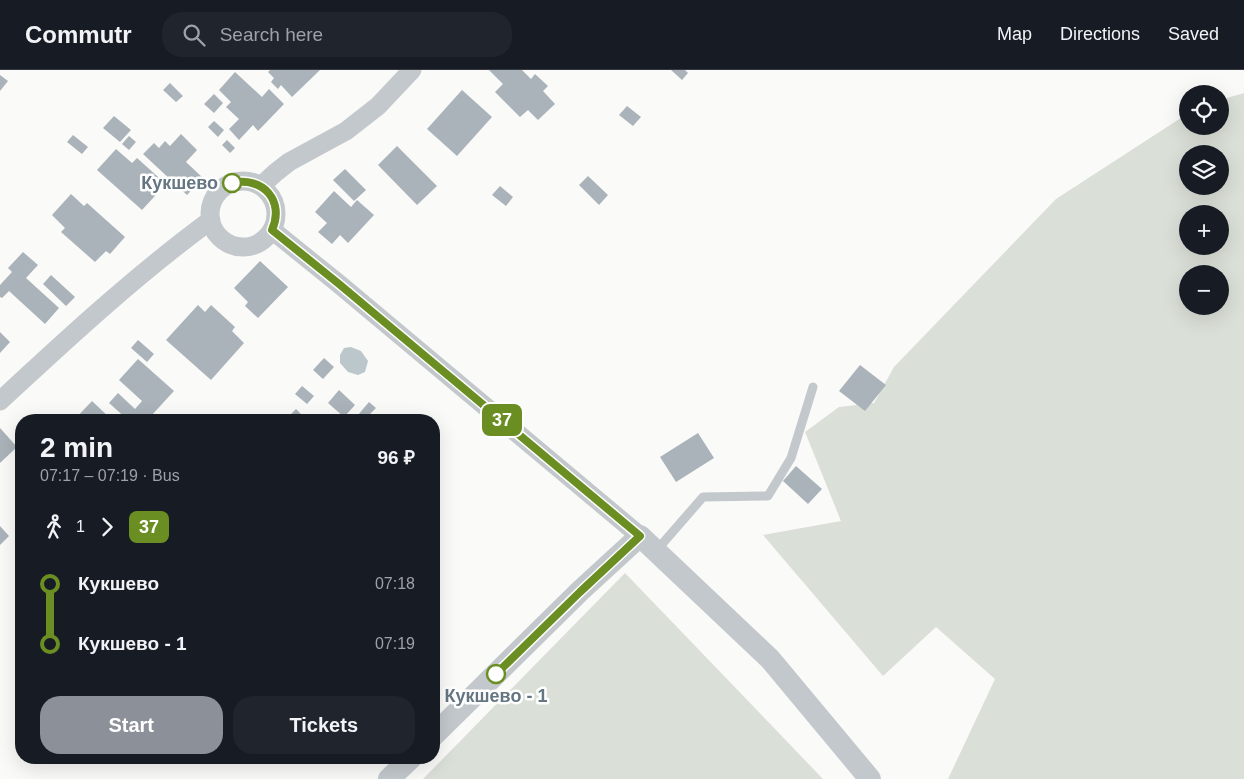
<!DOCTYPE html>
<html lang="en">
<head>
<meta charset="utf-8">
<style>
  body { margin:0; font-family:Arial,sans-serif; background:#20242c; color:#f1f3f6; height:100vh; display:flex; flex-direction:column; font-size:19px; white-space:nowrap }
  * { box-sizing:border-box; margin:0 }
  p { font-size:16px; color:#9ea1a6 }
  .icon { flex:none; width:28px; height:28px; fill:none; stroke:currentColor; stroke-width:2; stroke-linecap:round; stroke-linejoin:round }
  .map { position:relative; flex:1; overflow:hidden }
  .drawer { position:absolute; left:15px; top:344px; width:425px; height:350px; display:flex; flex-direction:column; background:#171b24; border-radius:20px; box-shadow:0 5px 20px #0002 }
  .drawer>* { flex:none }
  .badge { padding:0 10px; border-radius:8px; font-size:18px; line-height:32px }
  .fabs { position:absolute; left:1179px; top:15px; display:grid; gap:10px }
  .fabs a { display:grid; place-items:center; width:50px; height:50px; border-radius:50%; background:#171b24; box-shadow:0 5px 20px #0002; font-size:25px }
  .map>.badge { position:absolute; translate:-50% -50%; box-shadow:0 0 0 2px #fff }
  .legs { display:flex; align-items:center; gap:8px; height:55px; padding:0 25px; font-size:16px }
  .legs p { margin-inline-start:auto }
  .headline { display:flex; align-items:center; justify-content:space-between; height:85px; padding:0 25px }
  h1 { font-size:28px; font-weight:600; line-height:38px }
  .action { display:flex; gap:10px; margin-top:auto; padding:10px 25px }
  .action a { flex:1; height:58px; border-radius:20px; background:#8c9099; color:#fff; font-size:20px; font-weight:600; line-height:58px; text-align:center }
  .action a+a { background:#20242c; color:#f1f3f6 }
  ul { padding:0 25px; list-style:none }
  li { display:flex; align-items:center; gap:18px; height:60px; font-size:19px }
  li i { display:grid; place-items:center; width:8px; height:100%; margin:0 6px; background:currentColor }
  li i::after { content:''; width:12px; height:12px; margin:-6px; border:4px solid; border-radius:50%; background:#171b24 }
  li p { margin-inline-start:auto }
  li:first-child i { background:linear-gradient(#0000 50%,currentColor 0) }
  li:last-child i { background:linear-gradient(currentColor 50%,#0000 0) }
  header { display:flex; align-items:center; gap:30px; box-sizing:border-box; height:70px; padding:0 25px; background:#171b24; border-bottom:1px solid #363941 }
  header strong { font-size:24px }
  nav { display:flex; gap:28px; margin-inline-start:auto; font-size:18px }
  .search { width:350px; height:45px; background:#20242c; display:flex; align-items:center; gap:12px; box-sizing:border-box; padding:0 18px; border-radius:20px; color:#9ea1a6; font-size:19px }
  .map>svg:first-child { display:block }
  .green { fill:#dadfd7; fill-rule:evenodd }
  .water { fill:#bbc7cb }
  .building { fill:#aab3b9 }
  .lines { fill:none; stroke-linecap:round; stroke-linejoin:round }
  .service { stroke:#c3c8cc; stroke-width:9 }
  .minor { stroke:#c3c8cc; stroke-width:19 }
  .tertiary { stroke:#c3c8cc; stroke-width:22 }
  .line-1-casing { stroke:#fff; stroke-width:11 }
  .line-1 { stroke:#6b8e23; stroke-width:8 }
  .stop-1-dot { fill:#fff; stroke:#6b8e23; stroke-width:2.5 }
  .labels { text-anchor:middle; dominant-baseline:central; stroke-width:5; stroke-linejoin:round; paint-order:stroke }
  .stop-label { font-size:18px; font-weight:bold; fill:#657683; stroke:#fff; text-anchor:end }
</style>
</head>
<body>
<header>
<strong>Commutr</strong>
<div class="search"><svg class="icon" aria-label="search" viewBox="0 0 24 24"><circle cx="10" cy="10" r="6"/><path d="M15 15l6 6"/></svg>Search here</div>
<nav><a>Map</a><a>Directions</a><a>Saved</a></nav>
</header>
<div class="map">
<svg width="1244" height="709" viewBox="0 0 1244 709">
  <rect width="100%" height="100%" fill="#fafaf8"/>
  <path class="green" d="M1244,23V709H948L995,609L936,557L883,606L763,465L841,451L805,362L839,337L874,333L894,297L1056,129L1187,44L1188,56H1220V30ZM1188,84H1220V116H1188ZM1188,144H1220V176H1188ZM1188,204H1220V236H1188Z
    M625,503L823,709H423Z"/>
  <path class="water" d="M351,277L361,281L368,291L365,302L358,305L348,302L340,293V285L344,278Z"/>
  <path class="building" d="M270,0H320L292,27L281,15L278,19L271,12L274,8L268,2Z
    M489,0H522L531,9L535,4L548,16L543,21L555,34L538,50L528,40L520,47L495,22L503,14Z
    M671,0H685L688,3L682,10Z
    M235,2L262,27L269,19L284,34L258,61L253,55L239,70L229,59L239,49L226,37L231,32L219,20Z
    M0,5L8,11L0,21Z
    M170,13L183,26L176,32L163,20Z
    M462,20L492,47L457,86L427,59Z
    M214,24L223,33L214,43L204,34Z
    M627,36L641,47L633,56L619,45Z
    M114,46L131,60L120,72L103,58Z
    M214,51L224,60L218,67L208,57Z
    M181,64L197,80L186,92L203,108L187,125L143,84L154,73L159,78L165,71L170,76Z
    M73,65L88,77L82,84L67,72Z
    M129,66L136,72L129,80L122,74Z
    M227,70L235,78L230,83L222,75Z
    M397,76L437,116L417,135L378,95Z
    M116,79L132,93L137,88L166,114L142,140L97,100Z
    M345,99L366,120L354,131L333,110Z
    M588,106L608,125L599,135L579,115Z
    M500,116L513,127L506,136L492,125Z
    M334,121L351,137L357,130L374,145L348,173L340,165L332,174L318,162L327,153L315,142Z
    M71,124L84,136L87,133L125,167L110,184L106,181L95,192L61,162L65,158L52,145Z
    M23,182L38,195L26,208L59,238L45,254L9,221L2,228L0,227V215L12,202L8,198Z
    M260,191L288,217L258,248L245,236L248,232L234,218Z
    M51,205L75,227L66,236L43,214Z
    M198,235L205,242L211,235L235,257L232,261L244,273L211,310L166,270Z
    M0,262L10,272L0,283Z
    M138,270L154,284L147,292L131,278Z
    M324,288L334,297L323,309L313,300Z
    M138,289L174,321L151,346L155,350H128L109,333L118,323L135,339L142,331L119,310Z
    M860,295L886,315L865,341L839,321Z
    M302,316L314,326L307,334L295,324Z
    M339,320L355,335L344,347L328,333Z
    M92,331L112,350H74Z
    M369,332L376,338L364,350L358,345Z
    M296,339L304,347L300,350H285Z
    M0,358L17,377L0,393Z
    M698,363L714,388L676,412L660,387Z
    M796,396L822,419L808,434L783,411Z
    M0,456L9,466L0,475Z"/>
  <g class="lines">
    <path class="service" d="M656,481L703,427L768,426L791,388L813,317"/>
    <path class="minor" d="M210 144a33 33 0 1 1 66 0a33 33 0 1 1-66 0Z
      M261,116L275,103L289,92L346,61L378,36L412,0
      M272,160L339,214L640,466
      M0,331C68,268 136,205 211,150"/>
    <path class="tertiary" d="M434,665L580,521L640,466L770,589L870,709
      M389,709L411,688"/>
  </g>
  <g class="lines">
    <g class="line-1-casing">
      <path id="line-1" d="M232,113C263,106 285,131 272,160L339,214L640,466L580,522L496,604"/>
    </g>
    <use href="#line-1" class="line-1"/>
  </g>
  <g class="stop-1-dot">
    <circle cx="232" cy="113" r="9"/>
    <circle cx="496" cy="604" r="9"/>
  </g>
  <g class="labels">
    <g class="stop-label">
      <text x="218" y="113">Кукшево</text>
      <text x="496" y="626" text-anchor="middle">Кукшево - 1</text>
    </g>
  </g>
</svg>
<div class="fabs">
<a><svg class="icon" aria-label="locate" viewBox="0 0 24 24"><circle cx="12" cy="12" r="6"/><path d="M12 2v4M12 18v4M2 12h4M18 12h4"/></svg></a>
<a><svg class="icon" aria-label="layers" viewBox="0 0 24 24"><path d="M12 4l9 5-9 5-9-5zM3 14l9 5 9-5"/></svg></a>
<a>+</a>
<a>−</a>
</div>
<b class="badge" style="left:502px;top:350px;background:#6b8e23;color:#fff">37</b>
<section class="drawer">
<div class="headline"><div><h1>2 min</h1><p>07:17 – 07:19 · Bus</p></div><b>96 ₽</b></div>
<div class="legs"><svg class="icon" aria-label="walk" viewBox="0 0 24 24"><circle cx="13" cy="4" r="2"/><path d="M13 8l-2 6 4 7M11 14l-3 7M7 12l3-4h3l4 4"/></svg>1<svg class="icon" aria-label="forward" viewBox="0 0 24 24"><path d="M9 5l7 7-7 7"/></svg><b class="badge" style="background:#6b8e23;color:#fff">37</b></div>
<ul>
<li><i style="color:#6b8e23"></i><b>Кукшево</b><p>07:18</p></li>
<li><i style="color:#6b8e23"></i><b>Кукшево - 1</b><p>07:19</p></li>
</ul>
<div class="action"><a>Start</a><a>Tickets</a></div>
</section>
</div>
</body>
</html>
